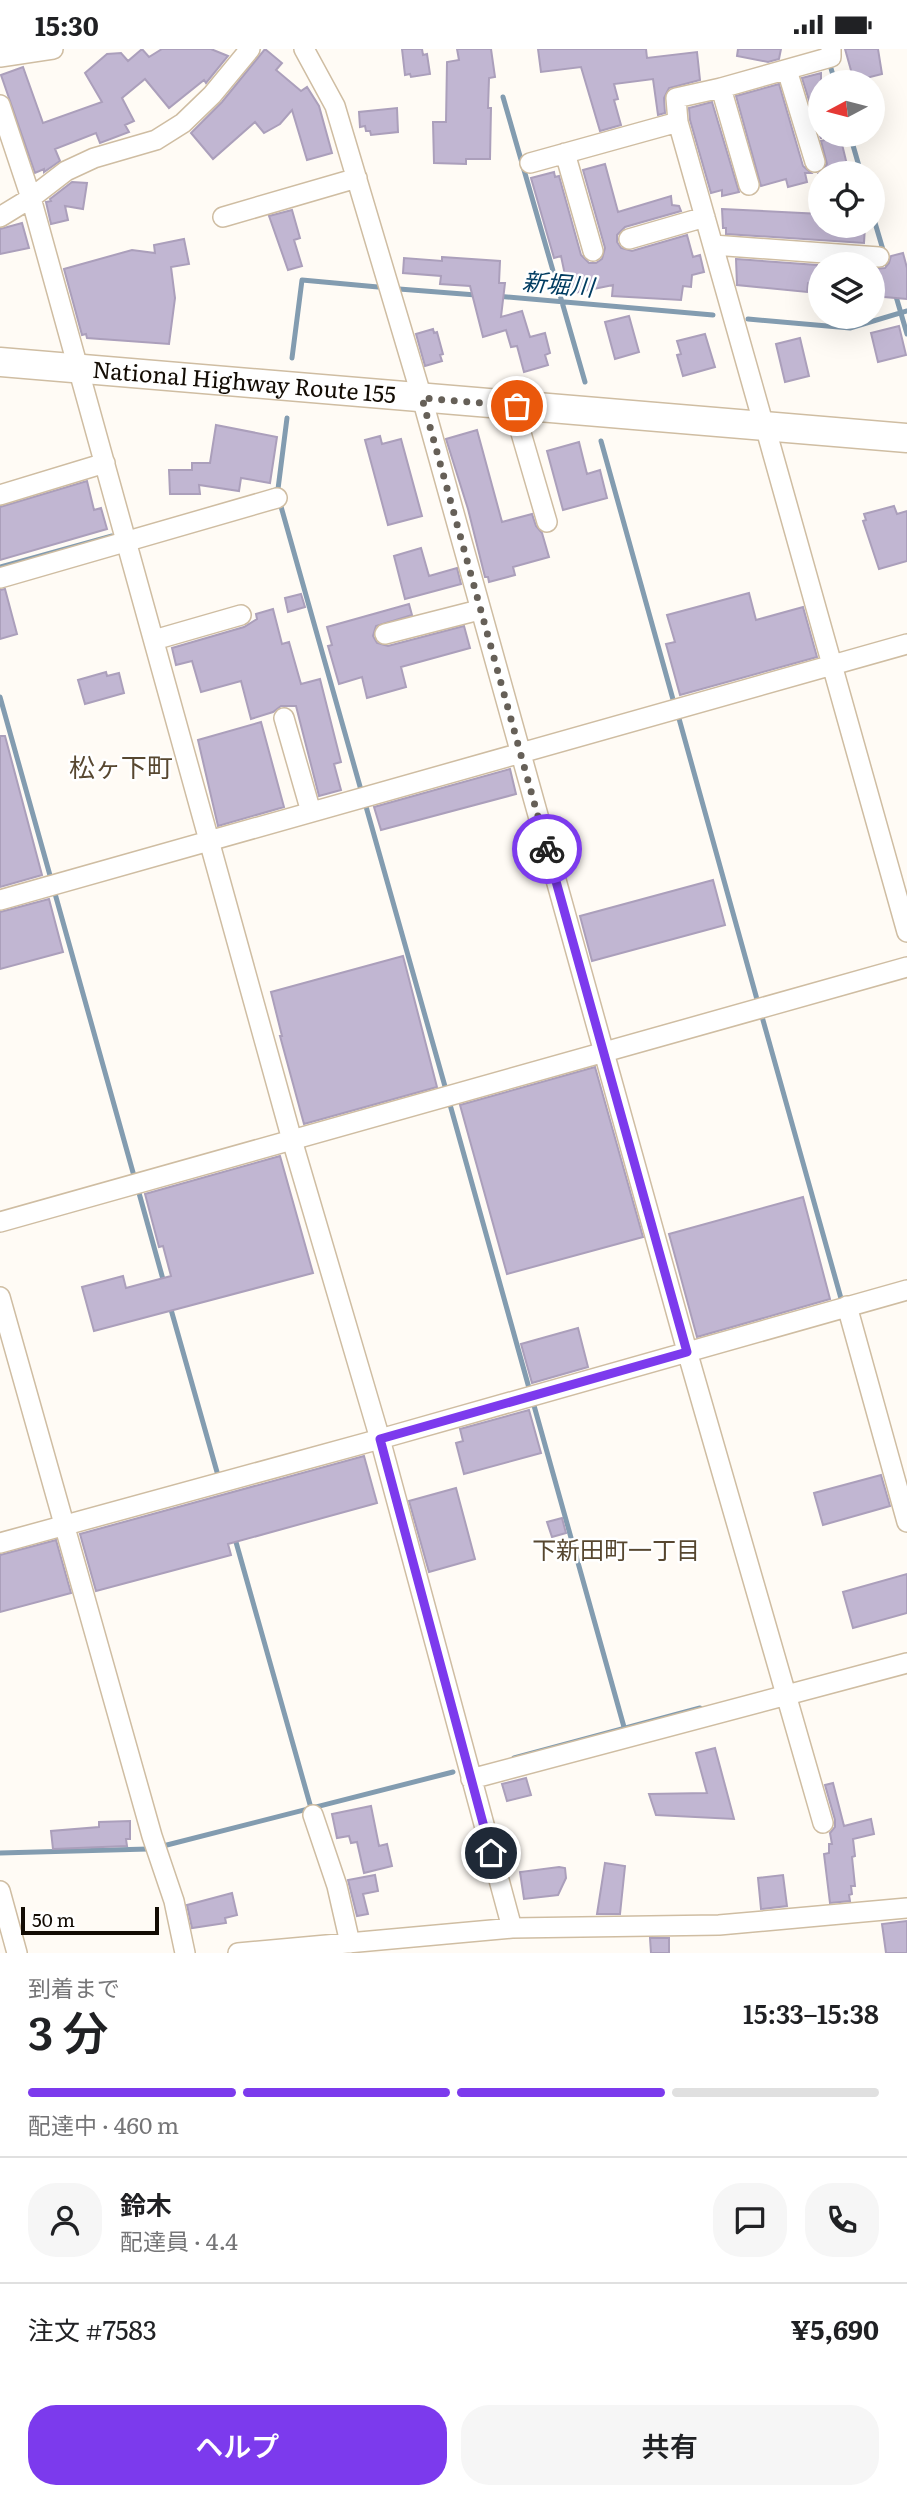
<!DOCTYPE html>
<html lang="ja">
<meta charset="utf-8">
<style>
body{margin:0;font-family:Literata,"Noto Sans JP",serif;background:#f6f6f6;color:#202124;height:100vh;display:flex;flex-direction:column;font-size:26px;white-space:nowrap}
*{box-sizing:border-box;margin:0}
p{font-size:23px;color:#757577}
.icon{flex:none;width:38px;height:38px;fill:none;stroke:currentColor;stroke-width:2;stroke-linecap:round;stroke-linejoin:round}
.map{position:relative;height:1904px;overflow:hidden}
.side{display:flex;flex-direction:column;background:#fff;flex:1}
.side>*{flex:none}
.needle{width:46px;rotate:263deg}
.controls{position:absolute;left:808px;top:21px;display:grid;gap:14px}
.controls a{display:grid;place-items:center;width:77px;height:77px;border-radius:50%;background:#fff;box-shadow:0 7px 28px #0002;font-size:35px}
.scale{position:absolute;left:21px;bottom:18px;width:138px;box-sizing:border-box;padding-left:7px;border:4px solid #130c04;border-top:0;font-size:19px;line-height:24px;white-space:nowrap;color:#130c04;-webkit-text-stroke:5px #fff;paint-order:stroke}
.pin{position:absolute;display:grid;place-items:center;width:60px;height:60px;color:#fff;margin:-30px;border:4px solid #fff;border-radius:50%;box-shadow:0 2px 7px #0007}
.courier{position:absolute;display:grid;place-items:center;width:70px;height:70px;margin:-35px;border:5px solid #7c3aed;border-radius:50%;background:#fff;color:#222;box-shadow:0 2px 9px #0007}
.headline em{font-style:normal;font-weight:600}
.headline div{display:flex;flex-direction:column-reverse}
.headline{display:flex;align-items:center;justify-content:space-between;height:119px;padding:0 28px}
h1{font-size:46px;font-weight:600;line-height:52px}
.bar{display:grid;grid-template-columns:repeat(4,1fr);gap:10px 7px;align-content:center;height:84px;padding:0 28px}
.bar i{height:9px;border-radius:5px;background:#e0e0e0}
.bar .on{background:#7c3aed}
.bar p{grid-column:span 4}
.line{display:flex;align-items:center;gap:18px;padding:0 28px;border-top:2px solid #e0e0e0}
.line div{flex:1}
.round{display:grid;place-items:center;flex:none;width:74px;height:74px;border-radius:28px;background:#f6f6f6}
.primary-button{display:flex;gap:14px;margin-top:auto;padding:14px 28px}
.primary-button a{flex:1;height:80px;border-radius:28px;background:#7c3aed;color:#fff;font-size:28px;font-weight:600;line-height:80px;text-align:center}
.primary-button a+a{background:#f6f6f6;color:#202124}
.status{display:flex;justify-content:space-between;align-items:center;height:49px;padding:0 35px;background:#fff;direction:ltr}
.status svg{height:19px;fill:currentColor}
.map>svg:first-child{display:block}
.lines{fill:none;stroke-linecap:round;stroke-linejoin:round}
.stream{stroke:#839cb0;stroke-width:5}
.building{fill:#c1b6d2;stroke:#ab9fbb;stroke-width:2}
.minor-casing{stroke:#cfbda2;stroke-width:22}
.highway-casing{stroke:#cfbda2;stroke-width:31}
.minor{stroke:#fff;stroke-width:19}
.highway{stroke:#fff;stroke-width:28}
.done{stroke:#666058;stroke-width:7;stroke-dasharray:0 12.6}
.route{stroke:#7c3aed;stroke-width:9}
.labels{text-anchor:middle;stroke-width:5;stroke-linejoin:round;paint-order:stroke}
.street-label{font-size:23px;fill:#130c04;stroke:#fff}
.water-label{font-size:24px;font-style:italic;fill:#013c61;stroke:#fff}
.neighbourhood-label{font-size:24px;fill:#574730;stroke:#fff}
.quarter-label{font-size:26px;fill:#574730;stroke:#fff}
</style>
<div class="status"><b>15:30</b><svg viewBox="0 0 49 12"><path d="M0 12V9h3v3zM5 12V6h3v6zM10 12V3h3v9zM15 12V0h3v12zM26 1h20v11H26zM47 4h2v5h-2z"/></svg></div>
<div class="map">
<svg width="907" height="1904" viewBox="0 0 907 1904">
<rect width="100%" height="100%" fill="#fffbf5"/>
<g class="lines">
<!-- stream -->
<path class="stream" d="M830,16l5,17
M503,48l82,285
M850,86l11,38
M873,167l16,54
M399,240l77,6
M895,244l12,41
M496,247l217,19
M748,270l102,9 57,-17
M292,309l10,-78 76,7
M601,392l73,262
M272,442l6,-2 9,-71
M280,454l81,287
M0,518l112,-31
M0,648l51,182
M678,666l80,288
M365,754l81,287
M54,841l80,286
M761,964l81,289
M449,1052l80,287
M139,1144l25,90
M170,1257l47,166
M533,1353l91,325
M234,1486l77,273
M514,1709l186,-50
M163,1797l290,-74
M0,1804l148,-4"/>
</g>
<!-- building -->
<path class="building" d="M142,0l7,8 13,-8h49l17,7 -22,27 -2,-3 -35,28 -24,-29 -23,19 12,23 -9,4 4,7 -29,11 -4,-10 -41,16 5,12 -16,11v-3l-9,4 -34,-98 22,-8 20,56 59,-21 -17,-29 22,-19 14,-1 7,8z
M265,0l17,14 -6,7 25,21 6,-4 12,19 13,47 -25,7 -15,-50 -12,14 -16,9 -9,-11 -42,37 -22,-26 31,-31z
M402,0h20l1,6 4,-1 3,20 -19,3 -1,-3 -5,1z
M457,0h34l4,28 -6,1 -1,30h3l-1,51h-24v5l-32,-1 -1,-41h13l1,-60 12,-2z
M538,0h108l1,9 50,-6 3,28 -31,8 -5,10 1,15 -7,2 -5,-36 -39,5 4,15 -4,1 7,25 -21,6 -19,-64 -40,5z
M738,0h43l-2,10 -11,3 -31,-6z
M845,0h33l4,25 -28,7z
M821,24v66l-19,-61z
M779,35l24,82 8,7h-6l2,9 -19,5 -2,-8 -25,7 -25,-90z
M712,53l27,90 -17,4v-6l-11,3 -21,-73 -1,-12z
M397,59l1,24 -27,3 -1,-4h-4l-1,-5 -5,1 -1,-15z
M840,87l9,37h-30l8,-9 -6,-23z
M605,115l13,48 53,-16 1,9 7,1 2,5 -56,16 -8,8v7l4,6 11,3 55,-16 6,22 7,-2 4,17 -12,3 -1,12 -8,-1 -2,14 -69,-4 1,-11 -44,9 -8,-38 -7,2 -23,-80 23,-6 1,5 4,-1 22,79 8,8h7l6,-4 3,-11 -22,-78z
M72,133l15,1 -4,26 -18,-3 3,14 -17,4 -5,-22 5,-1 -1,-2z
M722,160l99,5v12h44l-1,17 -138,-9v-6h-3z
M292,161l8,28 -6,2 8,26 -14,4 -19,-54z
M22,174l7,25 -29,6v-25z
M184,190l5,25 -18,3 4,31 -6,46 -82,-6 -1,-4 -4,1 -18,-66 68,-19 23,3 -1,-8z
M903,204l4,15v31l-34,-3v-27l12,-1 4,-5 2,-7z
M442,208l58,4 -1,22h6l-4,34 21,-6 8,26 15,-4 5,20 -5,2 3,10 -24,7 -7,-26 -6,1 -5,-17 -23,7 -13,-51 -30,-2 1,-8 -38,-3 1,-15 38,3z
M736,210l81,6 -1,19 -8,-1 -1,9 -70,-7z
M629,267l10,36 -24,7 -10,-37z
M899,277l7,29 -28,7 -7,-29z
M433,280l1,4 3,-1 6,22 -3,1 2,6 -17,5 -9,-32z
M705,285l10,33 -32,9 -6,-21 4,-1 -4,-13z
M800,289l9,38 -24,6 -9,-38z
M216,376l61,12 -7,46 -29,-5 -2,13 -40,-6 1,9h-30l-1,-24h23v-7h18z
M477,381l25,92 30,-8 4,12 6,7 7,24 -36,10 2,8 -26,7 -1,-5h-3l-17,-68 -22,-70z
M380,387l2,8 19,-5 21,77 -34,9 -23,-85z
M579,393l8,32 13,-4 7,28 -44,12 -16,-59z
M87,432l7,29 7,-2 6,21 -107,31v-53z
M894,457l3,8 10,-3v50l-28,8 -16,-48 3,-1 -2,-6z
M421,499l8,28 28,-8 4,16 -56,15 -11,-43z
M5,540l12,45 -17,5v-49z
M749,544l7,27 47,-13 14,50 -137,38 -14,-51 9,-2 -8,-27z
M301,545l4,13 -17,5 -3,-14z
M409,555l3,11 -36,11 -3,10 4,7 11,3 76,-20 6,22 -69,19 5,20 -39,11 -5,-21 -23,7 -11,-38 4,-1 -5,-18z
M273,560l9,35 7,-2 12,42 19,-5 21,83 -7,2 7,26 -22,6 -23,-90h-15l-8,6 -22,7 -10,-38 -40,11 -9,-31 -16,4 -4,-17 72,-21 13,-8 -1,-5z
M106,623l1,4 12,-3 5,20 -39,11 -7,-24z
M261,673l23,85 -66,19 -20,-86z
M0,687h5l37,139 -42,12z
M510,720l6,25 -135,36 -7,-23z
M713,831l12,45 -133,36 -12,-45z
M49,850l14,53 -63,17v-57z
M403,907l34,131 -133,37 -24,-88h2l-11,-44z
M595,1018l48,170 -136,37 -47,-169z
M280,1107l33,117 -219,58 -12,-44 41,-11 3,12 45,-12 -8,-30 -4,1 -14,-53z
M803,1148l27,102 -133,38 -28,-103z
M578,1279l10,39 -56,16 -11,-39z
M529,1361l12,43 -77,21 -8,-31 7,-2 -3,-12z
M364,1407l13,47 -149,41 3,11 -135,36 -16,-57z
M881,1426l9,31 -67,19 -9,-32z
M456,1439l19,71 -46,13 -20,-71z
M562,1469l4,15 -14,4 -5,-15z
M56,1491l15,53 -71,19v-57z
M907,1525v39l-54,15 -10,-36z
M715,1699l19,71 -78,-4 -7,-21 58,-1 -11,-40z
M526,1729l5,17 -24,6 -5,-17z
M833,1734l11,43 27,-7 3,15 -21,5 2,17 -3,1 3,29h-4l1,8 -3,1 1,6 -20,2 -6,-49 5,-1v-9h3l-2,-11 5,-6v-7l-10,-35z
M371,1757l8,40 8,-2 5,22 -28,7 -7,-31 -6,1 -2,-7 -12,2 -5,-24z
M130,1772v18h-4l1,7 -74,3 -2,-18 48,-4v-5z
M605,1814l20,3 -5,48h-23z
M559,1818l6,1 1,10 -8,17 -34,4 -4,-27z
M375,1826l3,16 -15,3 5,20 -11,2 -9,-36z
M783,1826l4,31 -26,3 -3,-31z
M232,1844l5,22 -12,3 1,5 -34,5 -5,-23z
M907,1872v32h-21l-4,-29z
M650,1889h19v15h-18z"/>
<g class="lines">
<defs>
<path id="minor" d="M304,0l31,57 87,292 265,953 136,472
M0,8l53,-8
M787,21l28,92
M721,39l28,97
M0,56l31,93 261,942 88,299 132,489
M565,104l28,98
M530,114l148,-41
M0,168l31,-19 35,-27 28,-13 62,-18 27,-17 29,-28 38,-46
M223,168l134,-39
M629,190l76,-22
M713,196l166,12
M517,357l4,27 26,89
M764,377l-86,-304 -2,-24 45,-10 110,-31v-8
M765,377l142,506
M0,446l105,-32
M0,529l277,-80
M385,585l94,-24
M154,591l87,-25
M284,669l27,94
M0,851l907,-256
M0,1173l907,-255
M0,1248l152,539 22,65 11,52
M847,1257l60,216
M0,1494l380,-104 527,-149
M471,1730l436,-116
M313,1766l24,71 13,57
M0,1842l17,62
M238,1904l274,-25 207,-3 188,-17"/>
<g id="highway">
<path id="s1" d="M0,313l907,76"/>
</g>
</defs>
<!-- minor casing -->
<use href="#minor" class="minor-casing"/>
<!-- highway casing -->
<use href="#highway" class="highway-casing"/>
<!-- minor -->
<use href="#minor" class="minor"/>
<!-- highway -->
<use href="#highway" class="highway"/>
</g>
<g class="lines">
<!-- done -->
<path class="done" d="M517,357l-95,-8 125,451"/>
<!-- route -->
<path class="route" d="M491,1804l-111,-414 307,-87 -140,-503"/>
</g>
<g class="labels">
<!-- street labels -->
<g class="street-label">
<text dy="8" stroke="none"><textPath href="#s1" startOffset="245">National Highway Route 155</textPath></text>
</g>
<!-- water labels -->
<g class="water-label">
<text transform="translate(558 236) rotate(5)" y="8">新堀川</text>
</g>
<!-- neighbourhood labels -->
<g class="neighbourhood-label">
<text x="616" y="1510">下新田町一丁目</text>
</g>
<!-- quarter labels -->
<g class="quarter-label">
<text x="121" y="728">松ヶ下町</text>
</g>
</g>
</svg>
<div class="controls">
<a><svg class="needle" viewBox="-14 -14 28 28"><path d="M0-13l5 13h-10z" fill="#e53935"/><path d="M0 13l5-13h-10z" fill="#757577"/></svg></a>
<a><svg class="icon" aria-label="locate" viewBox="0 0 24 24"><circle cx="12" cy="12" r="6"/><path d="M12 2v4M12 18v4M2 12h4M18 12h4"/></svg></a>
<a><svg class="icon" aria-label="layers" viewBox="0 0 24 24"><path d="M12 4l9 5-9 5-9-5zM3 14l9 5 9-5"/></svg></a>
</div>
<div class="scale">50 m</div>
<div class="pin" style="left:517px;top:357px;background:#ea580c"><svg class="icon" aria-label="bag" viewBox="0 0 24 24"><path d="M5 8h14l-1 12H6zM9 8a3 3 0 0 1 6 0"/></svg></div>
<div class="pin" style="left:491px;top:1804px;background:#1f2937"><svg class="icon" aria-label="home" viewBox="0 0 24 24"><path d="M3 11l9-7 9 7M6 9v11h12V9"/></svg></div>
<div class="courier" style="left:547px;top:800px"><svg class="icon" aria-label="bike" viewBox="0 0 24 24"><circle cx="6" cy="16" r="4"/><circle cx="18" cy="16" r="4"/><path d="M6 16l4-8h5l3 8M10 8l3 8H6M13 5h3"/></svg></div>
</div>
<section class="side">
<div class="headline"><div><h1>3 分</h1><p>到着まで</p></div><em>15:33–15:38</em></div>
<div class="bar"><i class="on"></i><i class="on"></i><i class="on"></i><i></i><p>配達中 · 460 m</p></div>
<div class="line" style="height:126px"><a class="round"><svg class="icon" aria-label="person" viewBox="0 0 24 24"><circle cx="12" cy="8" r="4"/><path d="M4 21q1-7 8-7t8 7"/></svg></a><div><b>鈴木</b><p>配達員 · 4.4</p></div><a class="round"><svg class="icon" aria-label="chat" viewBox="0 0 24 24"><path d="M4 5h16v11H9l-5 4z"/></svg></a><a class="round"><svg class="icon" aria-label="phone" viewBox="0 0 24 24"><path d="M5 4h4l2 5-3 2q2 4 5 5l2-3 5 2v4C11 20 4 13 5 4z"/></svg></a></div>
<div class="line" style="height:91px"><div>注文 #7583</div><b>¥5,690</b></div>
<div class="primary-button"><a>ヘルプ</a><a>共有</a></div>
</section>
